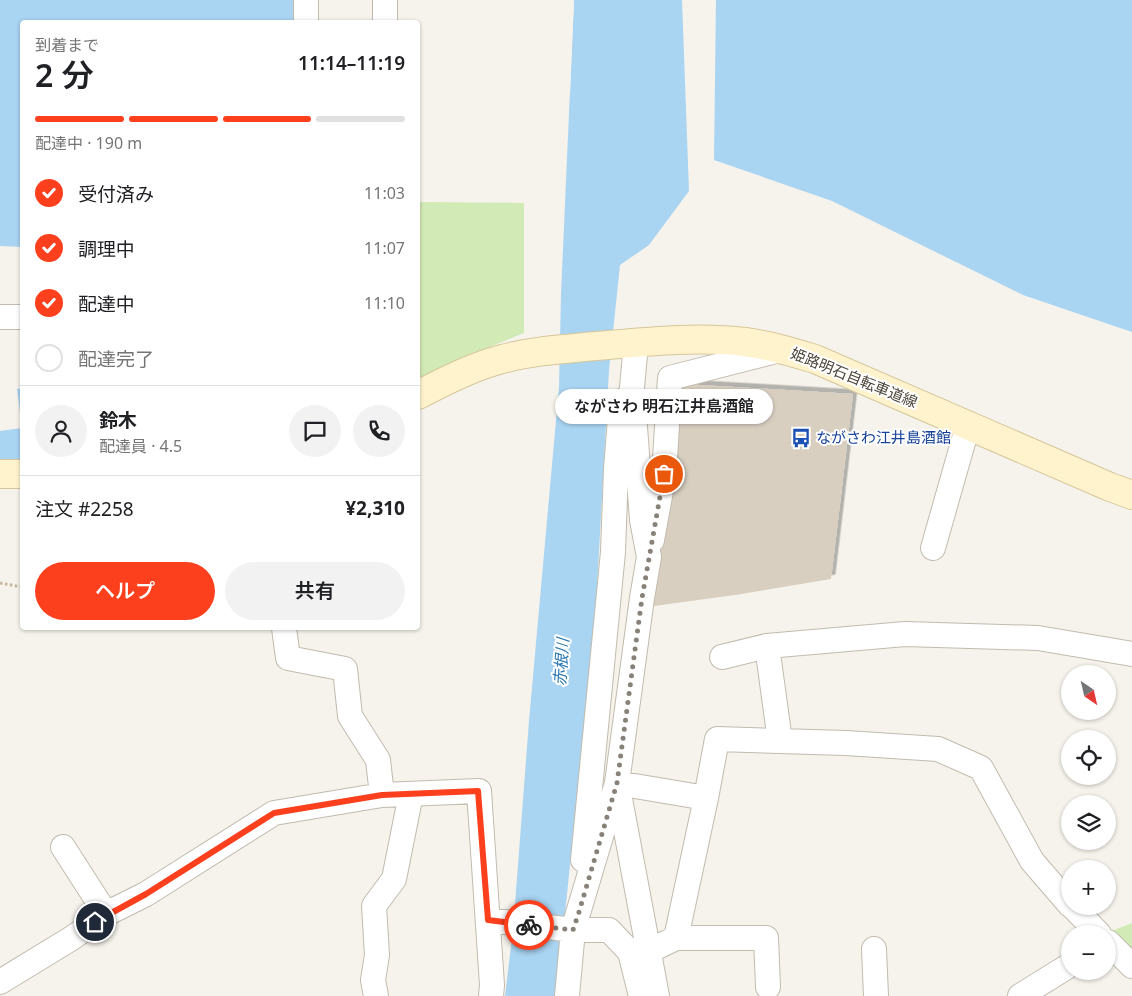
<!DOCTYPE html>
<html lang="ja">
<meta charset="utf-8">
<style>
body{margin:0;font-family:"Noto Sans","Noto Sans JP",sans-serif;background:#f2f2f2;color:#202124;height:100vh;display:flex;flex-direction:column;font-size:19px;white-space:nowrap}
*{box-sizing:border-box;margin:0}
p{font-size:16px;color:#757577}
.icon{flex:none;width:28px;height:28px;fill:none;stroke:currentColor;stroke-width:2;stroke-linecap:round;stroke-linejoin:round}
.map{position:relative;flex:1;overflow:hidden}
.sheet{position:absolute;left:20px;top:20px;width:400px;height:610px;display:flex;flex-direction:column;background:#fff;border-radius:5px;box-shadow:0 1px 4px #0004}
.sheet>*{flex:none}
.needle{width:32px;rotate:146deg}
.buttons{position:absolute;left:1061px;top:665px;display:grid;gap:10px}
.buttons a{display:grid;place-items:center;width:55px;height:55px;border-radius:50%;background:#fff;box-shadow:0 1px 4px #0004;font-size:25px}
.pin{position:absolute;display:grid;place-items:center;width:42px;height:42px;color:#fff;margin:-21px;border:2px solid #fff;border-radius:50%;box-shadow:0 1px 5px #0007}
.courier{position:absolute;display:grid;place-items:center;width:50px;height:50px;margin:-25px;border:4px solid #fc3f1d;border-radius:50%;background:#fff;color:#222;box-shadow:0 1px 6px #0007}
.bubble{position:absolute;height:35px;border-radius:18px;background:#fff;box-shadow:0 1px 4px #0004;font-size:16px;font-weight:600;line-height:35px;text-align:center}
.headline em{font-style:normal;font-weight:600}
.headline div{display:flex;flex-direction:column-reverse}
.headline{display:flex;align-items:center;justify-content:space-between;height:85px;padding:0 15px}
h1{font-size:32px;font-weight:600;line-height:38px}
.bar{display:grid;grid-template-columns:repeat(4,1fr);gap:8px 5px;align-content:center;height:60px;padding:0 15px}
.bar i{height:6px;border-radius:4px;background:#e0e0e0}
.bar .on{background:#fc3f1d}
.bar p{grid-column:span 4}
.line{display:flex;align-items:center;gap:12px;padding:0 15px;border-top:1px solid #e0e0e0}
.line div{flex:1}
.round{display:grid;place-items:center;flex:none;width:52px;height:52px;border-radius:26px;background:#f2f2f2}
ol{padding:0 15px;list-style:none}
li{display:flex;align-items:center;gap:15px;height:55px}
li p{margin-inline-start:auto}
li .icon{padding:5px;border-radius:50%;background:#fc3f1d;color:#fff;stroke-width:4}
li:last-child{color:#757577}
li i{width:28px;height:28px;border:2px solid #e0e0e0;border-radius:50%}
.primary-button{display:flex;gap:10px;margin-top:auto;padding:10px 15px}
.primary-button a{flex:1;height:58px;border-radius:30px;background:#fc3f1d;color:#fff;font-size:20px;font-weight:600;line-height:58px;text-align:center}
.primary-button a+a{background:#f2f2f2;color:#202124}
.map>svg:first-child{display:block}
.green{fill:#d2eab5}
.water{fill:#a9d4f2}
.pier{fill:#f6f3ec}
.building{fill:#d8cfc1;filter:url(#shadow)}
.lines{fill:none;stroke-linecap:round;stroke-linejoin:round}
.street-casing{stroke:#c2bbae;stroke-width:26}
.secondary-casing{stroke:#d6c79b;stroke-width:30}
.path{stroke:#c4b79f;stroke-width:3;stroke-dasharray:2.5 2.5;stroke-linecap:butt}
.street{stroke:#fff;stroke-width:24}
.secondary{stroke:#fff3cd;stroke-width:28}
.done{stroke:#878178;stroke-width:5;stroke-dasharray:0 9}
.route{stroke:#fc3f1d;stroke-width:6}
.labels{text-anchor:middle;stroke-width:4;stroke-linejoin:round;paint-order:stroke}
.street-label{font-size:15px;fill:#4b4439;stroke:#fff}
.transit-label{font-size:15px;fill:#164399;stroke:#fff;text-anchor:start}
.water-label{font-size:16px;font-style:italic;fill:#2e7ab2;stroke:#fff}
</style>
<div class="map">
<svg width="1132" height="996" viewBox="0 0 1132 996">
<defs>
<filter id="shadow"><feDropShadow dx="4.5" dy="-4.5" stdDeviation="0" flood-color="#0004"/></filter>
</defs>
<rect width="100%" height="100%" fill="#f6f3ec"/>
<!-- green -->
<path class="green" d="M418,202l106,1v130l-72,29 -24,13 -10,2z
M1132,923v33l-23,-24z"/>
<!-- water -->
<path class="water" d="M0,0h297v22h-275v225l-22,-1z
M574,0h108l7,191 -40,54 -29,20 -11,105 -13,236 -33,328 -8,62h-50l8,-66 16,-209 30,-334 2,-93z
M716,0h416v332l-109,-37 -191,-94 -118,-41z
M22,388v71h-22v-28l22,-3 -5,-39z"/>
<!-- pier -->
<path class="pier" d="M572,0h2l-4,95h-2z"/>
<!-- building -->
<path class="building" d="M682,384l171,10 -22,185 -96,16 -88,12z"/>
<g class="lines">
<defs>
<path id="street" d="M306,0v22
M385,0v22
M0,317h22
M636,344l-4,43 10,133 7,37 -7,41 -25,185 40,213
M652,540l12,-66 6,-96 114,-29
M933,548l35,-123
M284,628l4,30 57,11 5,47 28,44 4,35
M767,646l13,95
M722,657l45,-11 138,-12 133,4 94,16
M63,847l43,67
M583,860l30,-308 3,-83 5,-63 4,-7
M1072,906l27,28
M488,920l85,10h36l21,22 11,44
M676,938h90l2,49
M1108,942l24,24
M874,949l2,47
M649,951l27,-13 30,-140
M0,982l72,-44 34,-24 40,-20 128,-81 108,-18 97,-4 13,194 -1,11
M376,996l-3,-16 4,-25 -3,-49 20,-27 17,-85
M567,996l6,-66 44,-147 89,15 11,-59 129,4 92,6 43,19 51,93 38,44
M1020,996l50,-31"/>
<path id="secondary" d="M418,395c27,-14 54,-28 84,-36 30,-8 62,-10 94,-13 47,-4 102,-10 149,-4 24,3 47,10 70,17l295,128 22,8
M0,474h22"/>
</defs>
<!-- street casing -->
<use href="#street" class="street-casing"/>
<!-- secondary casing -->
<use href="#secondary" class="secondary-casing"/>
<!-- path -->
<path class="path" d="M0,583l22,4"/>
<!-- street -->
<use href="#street" class="street"/>
<!-- secondary -->
<use href="#secondary" class="secondary"/>
</g>
<g class="lines">
<!-- done -->
<path class="done" d="M529,925l44,5 6,-18 38,-129 25,-185 22,-124"/>
<!-- route -->
<path class="route" d="M95,922l51,-28 128,-81 108,-18 96,-4 10,129 41,5"/>
</g>
<!-- icons -->
<defs>
<symbol id="bus-bare" viewBox="-9 -9 18 18"><path d="M-5-6H5V4H4V6H2V4H-2V6H-4V4H-5ZM-3.5-4V0h7V-4ZM-3.5 1.2v1.5H-2V1.2ZM2 1.2v1.5H3.5V1.2Z" fill="#1a4fb4" stroke="#fff" stroke-width="2.5" paint-order="stroke"/></symbol>
</defs>
<g fill-rule="evenodd">
<use href="#bus-bare" x="787" y="424" width="28" height="28"/>
</g>
<g class="labels">
<!-- street labels -->
<g class="street-label">
<text transform="translate(854 378) rotate(22)" y="5">姫路明石自転車道線</text>
</g>
<!-- transit labels -->
<g class="transit-label">
<text x="816" y="443">ながさわ江井島酒館</text>
</g>
<!-- water labels -->
<g class="water-label">
<text transform="translate(561 662) rotate(-86)" y="6">赤根川</text>
</g>
</g>
</svg>
<div class="buttons">
<a><svg class="needle" viewBox="-14 -14 28 28"><path d="M0-13l5 13h-10z" fill="#e53935"/><path d="M0 13l5-13h-10z" fill="#757577"/></svg></a>
<a><svg class="icon" aria-label="locate" viewBox="0 0 24 24"><circle cx="12" cy="12" r="6"/><path d="M12 2v4M12 18v4M2 12h4M18 12h4"/></svg></a>
<a><svg class="icon" aria-label="layers" viewBox="0 0 24 24"><path d="M12 4l9 5-9 5-9-5zM3 14l9 5 9-5"/></svg></a>
<a>+</a>
<a>−</a>
</div>
<div class="pin" style="left:664px;top:474px;background:#ea580c"><svg class="icon" aria-label="bag" viewBox="0 0 24 24"><path d="M5 8h14l-1 12H6zM9 8a3 3 0 0 1 6 0"/></svg></div>
<div class="pin" style="left:95px;top:922px;background:#1f2937"><svg class="icon" aria-label="home" viewBox="0 0 24 24"><path d="M3 11l9-7 9 7M6 9v11h12V9"/></svg></div>
<div class="courier" style="left:529px;top:925px"><svg class="icon" aria-label="bike" viewBox="0 0 24 24"><circle cx="6" cy="16" r="4"/><circle cx="18" cy="16" r="4"/><path d="M6 16l4-8h5l3 8M10 8l3 8H6M13 5h3"/></svg></div>
<div class="bubble" style="left:555px;top:389px;width:218px">ながさわ 明石江井島酒館</div>
<section class="sheet">
<div class="headline"><div><h1>2 分</h1><p>到着まで</p></div><em>11:14–11:19</em></div>
<div class="bar"><i class="on"></i><i class="on"></i><i class="on"></i><i></i><p>配達中 · 190 m</p></div>
<ol>
<li><svg class="icon" aria-label="check" viewBox="0 0 24 24"><path d="M5 12l5 5 9-10"/></svg>受付済み<p>11:03</p></li>
<li><svg class="icon" aria-label="check" viewBox="0 0 24 24"><path d="M5 12l5 5 9-10"/></svg>調理中<p>11:07</p></li>
<li><svg class="icon" aria-label="check" viewBox="0 0 24 24"><path d="M5 12l5 5 9-10"/></svg>配達中<p>11:10</p></li>
<li><i></i>配達完了</li>
</ol>
<div class="line" style="height:90px"><a class="round"><svg class="icon" aria-label="person" viewBox="0 0 24 24"><circle cx="12" cy="8" r="4"/><path d="M4 21q1-7 8-7t8 7"/></svg></a><div><b>鈴木</b><p>配達員 · 4.5</p></div><a class="round"><svg class="icon" aria-label="chat" viewBox="0 0 24 24"><path d="M4 5h16v11H9l-5 4z"/></svg></a><a class="round"><svg class="icon" aria-label="phone" viewBox="0 0 24 24"><path d="M5 4h4l2 5-3 2q2 4 5 5l2-3 5 2v4C11 20 4 13 5 4z"/></svg></a></div>
<div class="line" style="height:65px"><div>注文 #2258</div><b>¥2,310</b></div>
<div class="primary-button"><a>ヘルプ</a><a>共有</a></div>
</section>
</div>
